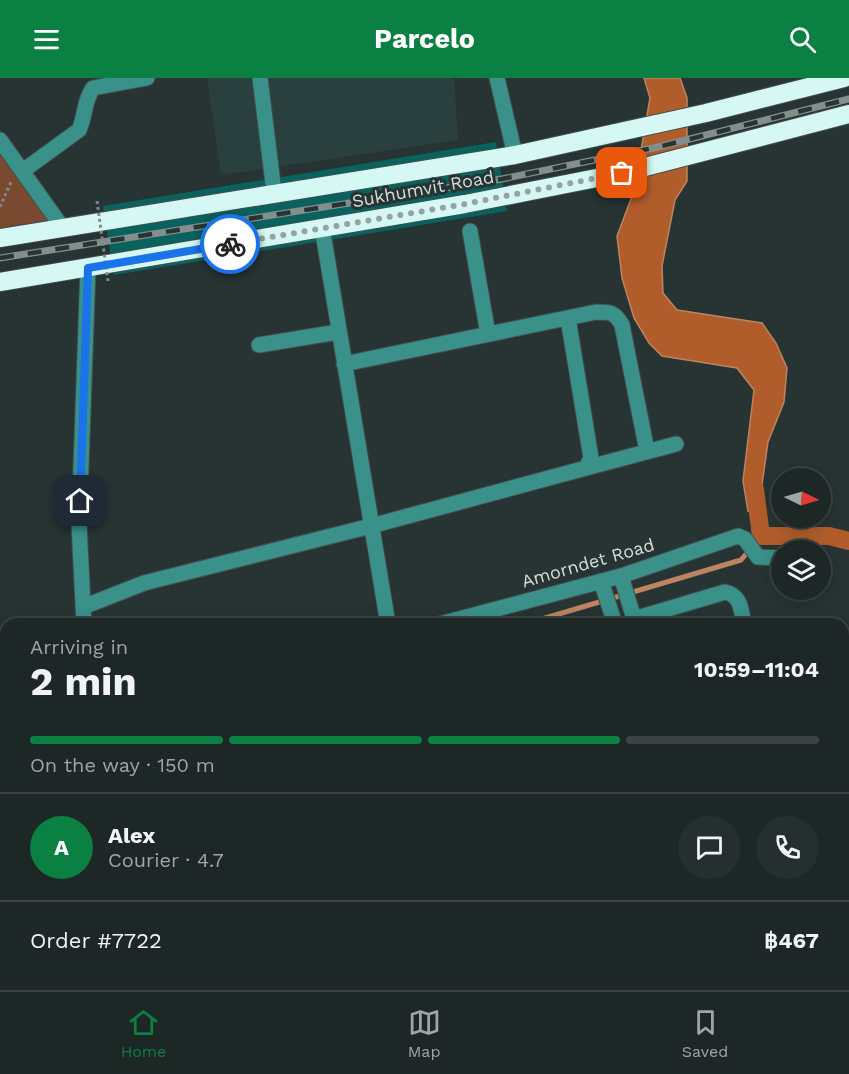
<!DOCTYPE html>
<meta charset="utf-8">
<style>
body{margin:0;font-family:"Work Sans",sans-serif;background:#252f2e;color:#f1f3f6;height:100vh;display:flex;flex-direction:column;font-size:22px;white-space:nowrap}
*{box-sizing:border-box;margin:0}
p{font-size:20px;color:#a0a5a7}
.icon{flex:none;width:33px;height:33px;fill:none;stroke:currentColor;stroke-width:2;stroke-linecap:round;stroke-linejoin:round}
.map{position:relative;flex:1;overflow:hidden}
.panel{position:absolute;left:0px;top:540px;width:849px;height:372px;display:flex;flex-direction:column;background:#1d2726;border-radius:18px 18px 0 0;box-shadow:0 3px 15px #0003,0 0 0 2px #3b4443}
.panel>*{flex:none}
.needle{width:39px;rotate:95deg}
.controls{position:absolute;left:771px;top:390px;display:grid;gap:12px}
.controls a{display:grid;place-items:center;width:60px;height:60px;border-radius:50%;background:#1d2726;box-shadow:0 3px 15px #0003,0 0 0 2px #3b4443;font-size:30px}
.pin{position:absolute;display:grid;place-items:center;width:51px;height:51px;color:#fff;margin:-26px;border-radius:12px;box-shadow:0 3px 9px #0006}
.courier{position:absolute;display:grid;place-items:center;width:60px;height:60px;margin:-30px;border:4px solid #1a73e8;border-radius:50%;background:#fff;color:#222;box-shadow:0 2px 8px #0007}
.headline em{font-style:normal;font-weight:700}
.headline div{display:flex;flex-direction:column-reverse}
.headline{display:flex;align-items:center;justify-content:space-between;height:102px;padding:0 30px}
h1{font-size:39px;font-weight:700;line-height:45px}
.bar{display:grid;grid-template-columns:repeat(4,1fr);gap:9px 6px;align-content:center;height:72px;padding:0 30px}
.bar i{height:8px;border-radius:4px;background:#3b4443}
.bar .active{background:#0b8043}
.bar p{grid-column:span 4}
.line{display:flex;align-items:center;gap:15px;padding:0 30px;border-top:2px solid #3b4443}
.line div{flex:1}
.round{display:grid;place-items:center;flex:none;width:63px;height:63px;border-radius:32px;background:#252f2e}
header{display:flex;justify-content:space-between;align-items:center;height:78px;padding:0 30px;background:#0b8043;color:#fff;font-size:27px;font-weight:700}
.menu{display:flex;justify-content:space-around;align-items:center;height:84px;border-top:2px solid #3b4443;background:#1d2726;font-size:16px;color:#a0a5a7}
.menu a{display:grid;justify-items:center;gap:3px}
.menu .active{color:#0b8043}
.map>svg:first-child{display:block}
.built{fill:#2a403e}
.green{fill:#7a4a30}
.water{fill:#b15d2b;stroke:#bc8460;stroke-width:1.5}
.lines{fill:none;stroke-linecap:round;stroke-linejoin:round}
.stream{stroke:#bc8460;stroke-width:5}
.canal{stroke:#b15d2b;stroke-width:18}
.building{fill:#09625d}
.minor-casing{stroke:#434f4e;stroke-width:17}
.highway-casing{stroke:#434f4e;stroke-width:20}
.path{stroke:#7e8988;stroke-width:3;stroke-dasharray:3 3;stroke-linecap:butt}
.minor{stroke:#39918a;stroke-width:15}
.highway{stroke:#d5f8f4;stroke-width:18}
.rail-casing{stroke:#848e8d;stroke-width:7}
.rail{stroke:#273433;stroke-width:4.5;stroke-dasharray:14;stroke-linecap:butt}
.path-bridge{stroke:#7e8988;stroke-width:3;stroke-dasharray:3 3;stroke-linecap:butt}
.done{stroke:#99a2a2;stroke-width:6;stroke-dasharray:0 10.8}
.route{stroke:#1a73e8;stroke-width:8}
.labels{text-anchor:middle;stroke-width:6;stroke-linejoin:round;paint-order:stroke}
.street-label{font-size:18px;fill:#d6dedd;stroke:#273433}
</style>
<header><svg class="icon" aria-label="menu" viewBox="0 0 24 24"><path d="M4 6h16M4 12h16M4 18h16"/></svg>Parcelo<svg class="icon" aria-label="search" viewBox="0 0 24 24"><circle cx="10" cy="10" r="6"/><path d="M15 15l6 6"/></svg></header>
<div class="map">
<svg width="849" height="912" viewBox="0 0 849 912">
<rect width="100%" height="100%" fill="#273433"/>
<!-- built -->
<path class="built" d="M207,0h247l4,62 -237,35z"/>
<!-- green -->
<path class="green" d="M0,67l62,82 -62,11z"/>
<!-- water -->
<path class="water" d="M644,0h36l7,20v83l-12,19 -13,66 1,27 14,17 85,13 14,20 11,25 -3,34 -16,40 -10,71 -10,-2 -5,-30 11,-91 -17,-22 -75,-12 -13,-13 -15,-25 -12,-40 -5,-42 17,-45 16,-93z"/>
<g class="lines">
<!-- stream -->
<path class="stream" d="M525,546l216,-64 20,-24
M0,677l6,-1"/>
<!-- canal -->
<path class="canal" d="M755,411l6,47h68l20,5"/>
</g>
<!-- building -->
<path class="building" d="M496,64l11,69 -393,64 -11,-69z
M6,737v58h-6v-56z
M6,809v42h-1l-5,-20v-20z"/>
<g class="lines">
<defs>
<path id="minor" d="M260,0l14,114
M497,0l18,77
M0,62l62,87
M24,92l55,-40c7,-15 4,-27 14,-42l54,-10
M322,149l66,397
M470,153l18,103
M259,267l79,-13
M344,286l252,-52c14,0 19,0 26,13l25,126
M586,390l90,-24
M621,498l13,43 -1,5
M601,503l14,43
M83,529l61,-24 227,-57 215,-58 5,-10 -23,-140
M634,541l91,-27c16,3 16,18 19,32
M84,546l-5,-100 9,-256
M440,546l181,-48 117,-40 7,3 13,18 24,1
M0,664l6,-2
M843,758l6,-2
M843,772l6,14
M0,868l6,27
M8,906l2,6
M141,906l1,2
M225,906l2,6
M286,906l2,6
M379,906l2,6
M581,906l2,6
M453,912l21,-6"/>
<path id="highway" d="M0,160l515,-83 191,-42 138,-35
M0,204l465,-78 157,-31 227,-59"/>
</defs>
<!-- minor casing -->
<use href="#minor" class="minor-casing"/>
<!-- highway casing -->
<use href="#highway" class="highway-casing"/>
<!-- path -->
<path class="path" d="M0,129l11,-25"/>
<!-- minor -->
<use href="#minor" class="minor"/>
<!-- highway -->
<use href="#highway" class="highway"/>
<defs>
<path id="rail" d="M0,180l502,-79 156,-32 191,-48"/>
</defs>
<!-- rail casing -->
<use href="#rail" class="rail-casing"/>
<!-- rail -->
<use href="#rail" class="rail"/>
<!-- path-bridge -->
<path class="path-bridge" d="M97,123l11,80"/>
</g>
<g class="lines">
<!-- done -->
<path class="done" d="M230,166l235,-40 157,-31"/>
<!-- route -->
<path class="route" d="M80,423l8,-233 142,-24"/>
</g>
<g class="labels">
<!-- street labels -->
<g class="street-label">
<text transform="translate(423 111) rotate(-10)" y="6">Sukhumvit Road</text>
<text transform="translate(588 485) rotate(-16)" y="6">Amorndet Road</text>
</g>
</g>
</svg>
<div class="controls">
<a><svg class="needle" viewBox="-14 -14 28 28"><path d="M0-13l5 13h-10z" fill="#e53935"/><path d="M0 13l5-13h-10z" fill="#a0a5a7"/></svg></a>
<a><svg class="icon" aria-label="layers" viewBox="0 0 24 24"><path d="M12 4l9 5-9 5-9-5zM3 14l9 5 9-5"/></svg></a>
</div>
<div class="pin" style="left:622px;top:95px;background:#ea580c"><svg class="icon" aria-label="bag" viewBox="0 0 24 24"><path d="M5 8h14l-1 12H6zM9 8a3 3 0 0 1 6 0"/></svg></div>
<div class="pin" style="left:80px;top:423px;background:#1f2937"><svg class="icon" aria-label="home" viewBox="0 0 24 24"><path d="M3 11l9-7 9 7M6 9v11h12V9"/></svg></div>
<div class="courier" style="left:230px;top:166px"><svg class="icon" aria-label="bike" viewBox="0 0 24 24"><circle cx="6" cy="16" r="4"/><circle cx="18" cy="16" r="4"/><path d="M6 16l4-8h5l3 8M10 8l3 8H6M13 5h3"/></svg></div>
<section class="panel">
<div class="headline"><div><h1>2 min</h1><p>Arriving in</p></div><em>10:59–11:04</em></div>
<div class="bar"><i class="active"></i><i class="active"></i><i class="active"></i><i></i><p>On the way · 150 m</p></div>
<div class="line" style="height:108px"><b class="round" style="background:#0b8043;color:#fff">A</b><div><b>Alex</b><p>Courier · 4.7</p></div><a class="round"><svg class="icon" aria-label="chat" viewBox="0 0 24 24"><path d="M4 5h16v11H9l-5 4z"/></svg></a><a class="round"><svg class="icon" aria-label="phone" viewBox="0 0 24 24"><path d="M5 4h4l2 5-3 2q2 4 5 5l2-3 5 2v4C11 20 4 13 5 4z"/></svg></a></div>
<div class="line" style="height:78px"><div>Order #7722</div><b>฿467</b></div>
</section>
</div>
<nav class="menu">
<a class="active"><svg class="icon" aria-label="home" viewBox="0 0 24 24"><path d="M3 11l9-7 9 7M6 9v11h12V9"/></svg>Home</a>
<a><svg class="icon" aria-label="map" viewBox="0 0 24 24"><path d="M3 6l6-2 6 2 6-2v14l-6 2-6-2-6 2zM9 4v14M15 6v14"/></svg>Map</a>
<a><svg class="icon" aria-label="saved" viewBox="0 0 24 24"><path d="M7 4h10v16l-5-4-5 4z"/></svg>Saved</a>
</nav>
